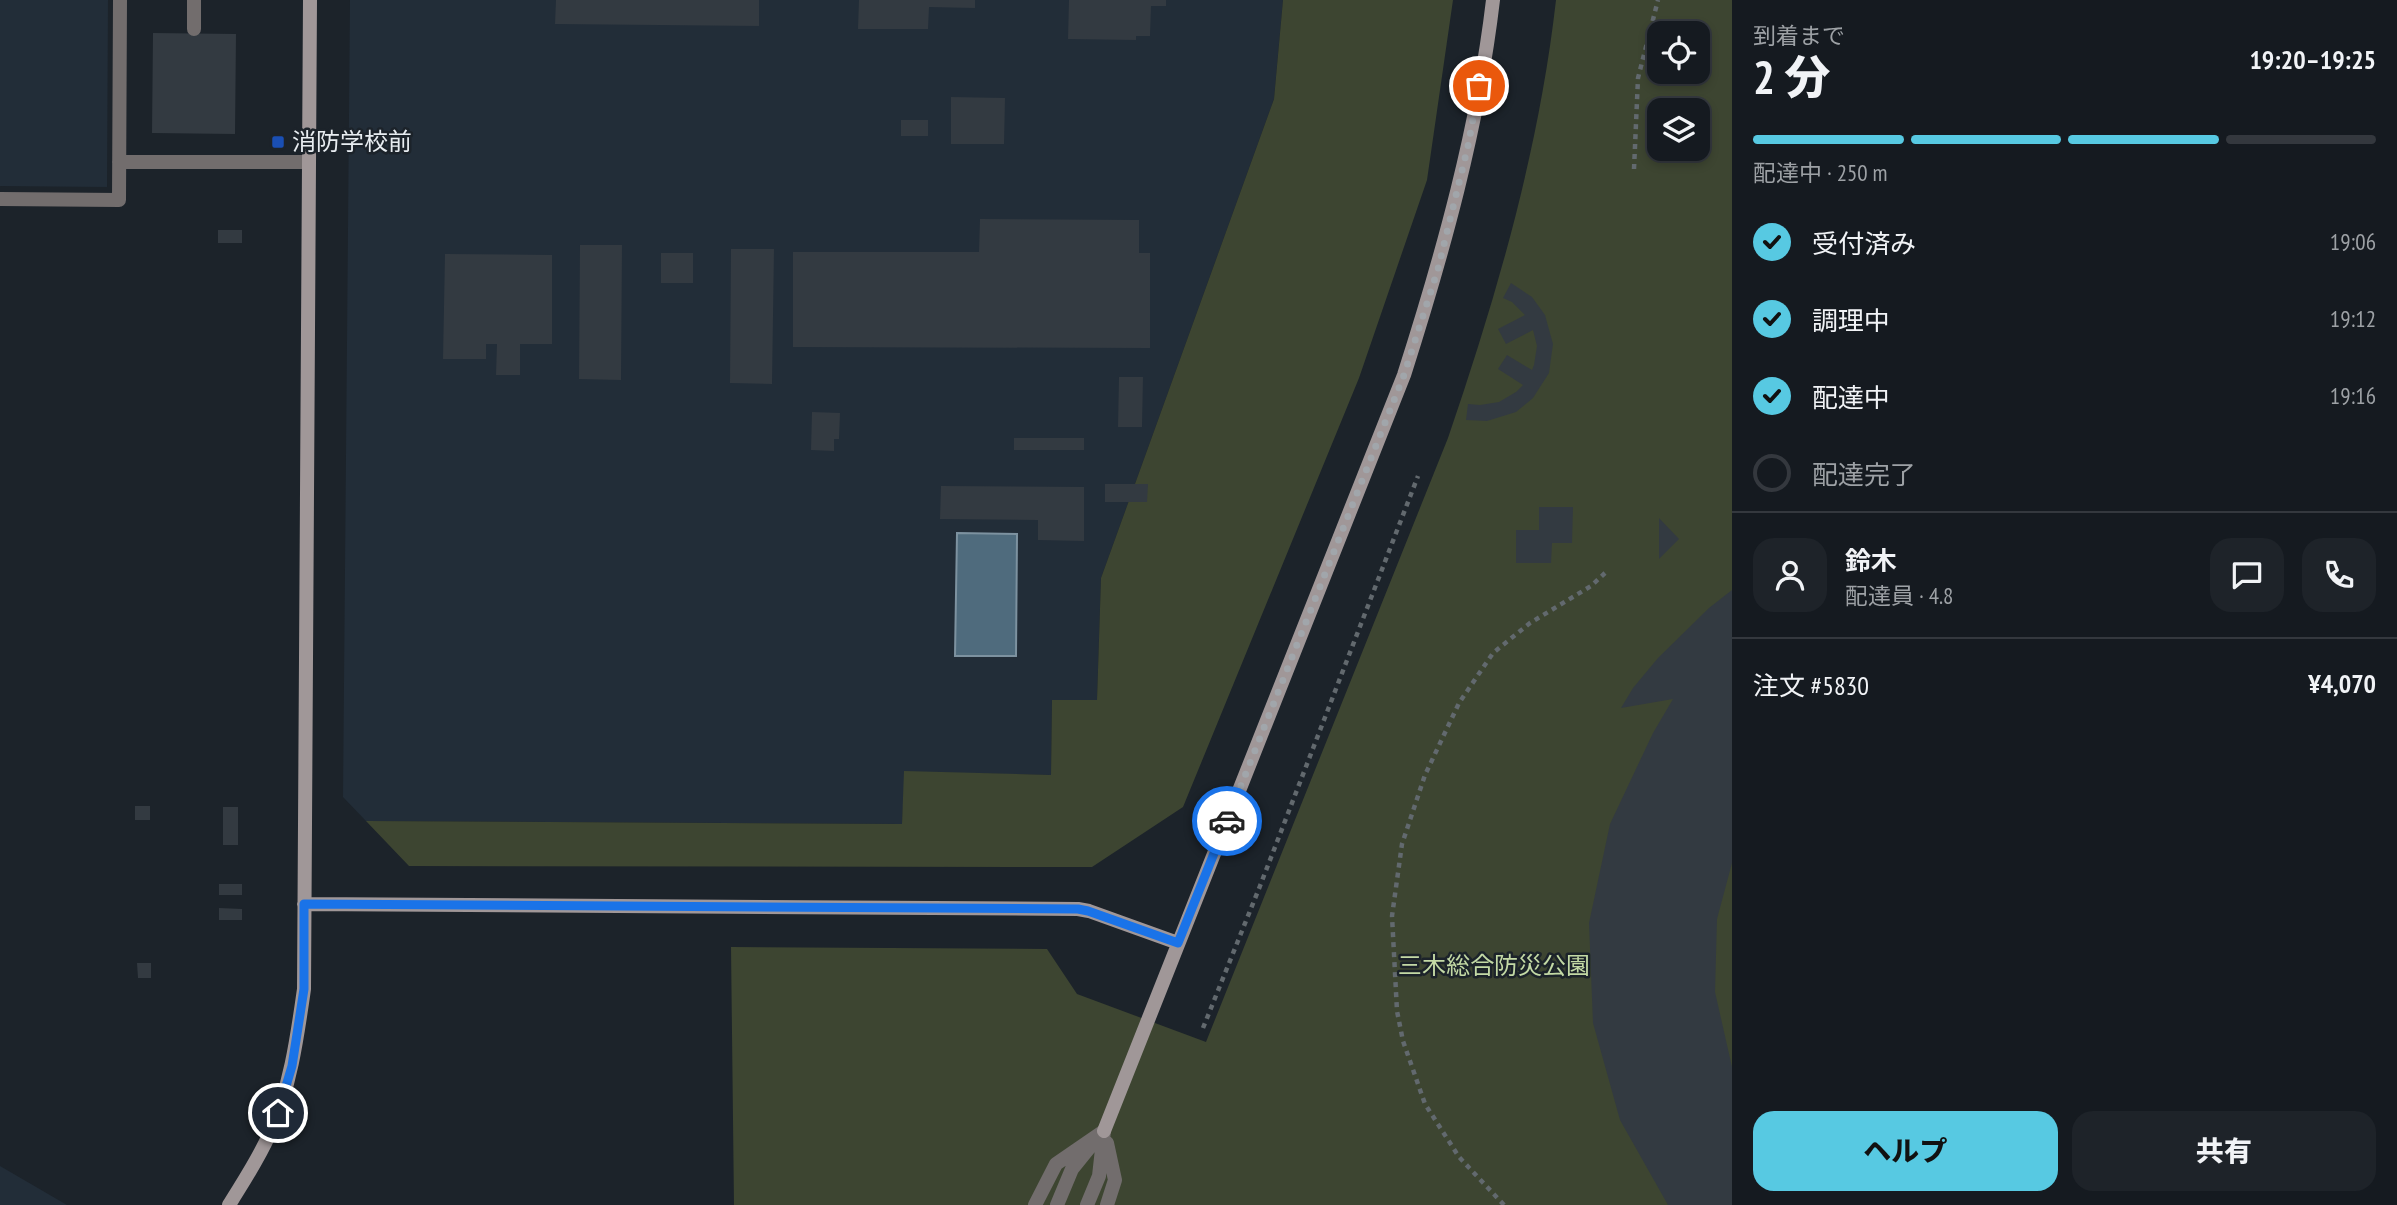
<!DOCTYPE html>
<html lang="ja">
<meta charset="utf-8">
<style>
body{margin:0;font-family:"PT Sans Narrow","Noto Sans JP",sans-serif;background:#1e2329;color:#f1f3f6;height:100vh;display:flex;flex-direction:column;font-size:26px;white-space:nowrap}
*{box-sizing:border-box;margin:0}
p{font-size:23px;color:#9da1a5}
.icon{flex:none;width:38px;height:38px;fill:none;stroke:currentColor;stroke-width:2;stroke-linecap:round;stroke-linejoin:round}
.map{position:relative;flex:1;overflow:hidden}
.sheet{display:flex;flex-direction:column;background:#151a20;width:665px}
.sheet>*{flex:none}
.tools{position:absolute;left:1647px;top:21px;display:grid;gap:14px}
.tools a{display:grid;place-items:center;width:63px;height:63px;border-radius:14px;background:#151a20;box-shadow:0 4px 10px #0003,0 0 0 2px #34383e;font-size:35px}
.pin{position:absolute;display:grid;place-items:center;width:60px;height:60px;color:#fff;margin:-30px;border:4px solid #fff;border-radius:50%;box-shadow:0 2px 7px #0007}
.courier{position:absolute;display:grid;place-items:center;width:70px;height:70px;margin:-35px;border:5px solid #1a73e8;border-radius:50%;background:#fff;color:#222;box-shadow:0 2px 9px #0007}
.summary em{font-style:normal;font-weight:800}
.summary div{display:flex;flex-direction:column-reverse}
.summary{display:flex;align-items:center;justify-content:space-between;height:119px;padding:0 21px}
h1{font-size:46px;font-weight:800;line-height:52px}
.bar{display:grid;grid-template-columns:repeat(4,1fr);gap:10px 7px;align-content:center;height:84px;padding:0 21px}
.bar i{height:9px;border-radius:5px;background:#34383e}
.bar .current{background:#57c9e2}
.bar p{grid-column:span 4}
.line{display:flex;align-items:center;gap:18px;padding:0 21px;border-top:2px solid #34383e}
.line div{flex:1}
.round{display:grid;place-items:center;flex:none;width:74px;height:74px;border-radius:21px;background:#1e2329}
ol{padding:0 21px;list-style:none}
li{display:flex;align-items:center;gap:21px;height:77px}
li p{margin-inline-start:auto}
li .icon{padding:7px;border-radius:50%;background:#57c9e2;color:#111;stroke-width:4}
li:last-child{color:#9da1a5}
li i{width:38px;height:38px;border:4px solid #34383e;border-radius:50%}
.button{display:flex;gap:14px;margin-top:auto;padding:14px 21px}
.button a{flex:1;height:80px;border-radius:21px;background:#57c9e2;color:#111;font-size:28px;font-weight:800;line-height:80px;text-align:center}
.button a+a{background:#1e2329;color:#f1f3f6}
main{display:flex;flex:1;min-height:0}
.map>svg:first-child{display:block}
.built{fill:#222d38}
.green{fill:#3d4531;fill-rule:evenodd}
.water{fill:#4f6b7d;stroke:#7d92a0;stroke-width:2}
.building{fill:#333a41}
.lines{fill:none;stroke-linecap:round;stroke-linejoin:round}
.path{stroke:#62696e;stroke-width:4.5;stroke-dasharray:5 5;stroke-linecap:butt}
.lane{stroke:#726d6d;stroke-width:14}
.secondary{stroke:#a09798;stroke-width:14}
.done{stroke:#a1a6ab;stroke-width:7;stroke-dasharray:0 12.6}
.route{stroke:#1a73e8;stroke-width:9}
.transit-dot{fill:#1a4fb4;stroke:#1c232a;stroke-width:2.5}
.labels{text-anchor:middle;stroke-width:5;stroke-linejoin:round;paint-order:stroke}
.poi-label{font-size:24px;fill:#e8edf1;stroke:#1c232a;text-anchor:start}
.park-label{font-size:24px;fill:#c3d9a5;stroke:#1c232a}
</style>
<main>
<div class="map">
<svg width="1732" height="1205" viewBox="0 0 1732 1205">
<rect width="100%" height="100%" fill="#1c232a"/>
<!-- built -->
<path class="built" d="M0,0h108l-1,187 -107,-1z
M350,0h933l-9,99 -173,479 -4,122 -45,1 -1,74 -146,-3 -3,52 -536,-3 -23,-24z
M0,1166l67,39h-67z"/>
<!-- green -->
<path class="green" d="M1283,0h170l-26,180 -68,198 -176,429 -91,60 -683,-1 -43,-45 536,3 2,-53 147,4 1,-75h45l4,-122 173,-479z
M1556,0h176v1205h-998l-3,-258 316,2 30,45 129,48 242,-604c49,-143 91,-288 108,-438zM1659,33h39v39h-39zM1659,110h39v39h-39z"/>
<!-- water -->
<path class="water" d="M957,533l60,1 -1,122h-61z"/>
<!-- building -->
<path class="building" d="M556,0h203v26l-204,-2z
M859,0h116v8l-46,-1 -1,22h-70z
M1069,0h97v6h-15l-1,30h-14v4l-68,-1z
M153,33l83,1 -1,100 -83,-1z
M951,97l54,1 -1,46h-53z
M901,120h27v16h-27z
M980,219l159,1v33h11v95l-357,-1v-95h186z
M218,230h24v13h-24z
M580,245h42l-1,135 -42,-1z
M731,249h43l-2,135 -42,-1z
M661,253h32v30h-32z
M445,254l107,1v89h-32v31h-24l1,-31h-11v15h-43z
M1511,283l21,14 13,18 8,29 -4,29 -16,25 -17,14 -29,9 -21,-1 2,-16 12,1 19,-3 17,-10 7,-7 -25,-16 9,-14 25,15 2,-5 3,-19 -4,-16 -27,14 -8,-15 27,-14 -13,-13 -9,-4z
M1119,377h24l-1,50h-24z
M812,412l28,1 -1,26h-5v12l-23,-1z
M1014,438h70v12h-70z
M1105,484h43l-1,18h-42z
M941,486l143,1v54l-46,-1v-20l-98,-1z
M1539,507h34l-1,36h-20l-1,20h-35v-33h23z
M1659,518l20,21 -20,20z
M1732,590v273l-15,56 -2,73 17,75v138h-64l-48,-85 -27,-97 -4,-100 21,-99 43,-91 20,-34 -52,9 12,-20 25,-30 51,-50z
M135,806h15v14h-15z
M223,807h15v38h-15z
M219,884h23v11h-23z
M219,908l23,1v11h-23z
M137,963h14v15h-13z"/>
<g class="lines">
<!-- path -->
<path class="path" d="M1634,169l4,-91 20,-78
M1203,1028l57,-142 158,-410
M1504,1205l-45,-48 -34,-53 -22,-63 -6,-30 -5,-95 10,-72 23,-69 34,-72 34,-50 37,-30 61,-37 14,-13"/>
<!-- lane -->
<path class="lane" d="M194,29v-29
M119,162h190
M0,199l119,1 1,-200
M1107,1143l8,37 -8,25
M1035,1205l21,-41 48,-33
M1057,1205l15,-36 17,-21
M1087,1205l12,-29 5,-45"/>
<!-- secondary -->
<path class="secondary" d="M304,904l774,5 11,2 89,32
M1104,1131l300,-756c39,-122 74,-247 89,-375
M229,1205c14,-23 29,-45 40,-70 21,-46 28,-96 35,-146l6,-989"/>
</g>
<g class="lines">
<!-- done -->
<path class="done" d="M1227,821l177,-446 34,-106 30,-123 11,-60"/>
<!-- route -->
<path class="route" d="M278,1113l14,-47 12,-77v-85l774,5 10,2 90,32 49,-122"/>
</g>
<!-- markers -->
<rect class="transit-dot" x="271" y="135" width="14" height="14" rx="3.5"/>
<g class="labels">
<!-- poi labels -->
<g class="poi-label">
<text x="292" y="150">消防学校前</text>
</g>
<!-- park labels -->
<g class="park-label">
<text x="1494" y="974">三木総合防災公園</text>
</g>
</g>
</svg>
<div class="tools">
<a><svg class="icon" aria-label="locate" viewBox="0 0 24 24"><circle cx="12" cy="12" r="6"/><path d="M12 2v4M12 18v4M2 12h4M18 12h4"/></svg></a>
<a><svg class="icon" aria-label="layers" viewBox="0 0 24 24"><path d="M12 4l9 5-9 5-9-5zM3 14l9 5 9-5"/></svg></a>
</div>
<div class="pin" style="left:1479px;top:86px;background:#ea580c"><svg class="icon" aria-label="bag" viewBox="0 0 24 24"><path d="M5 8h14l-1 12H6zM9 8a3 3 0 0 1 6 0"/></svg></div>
<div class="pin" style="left:278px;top:1113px;background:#1f2937"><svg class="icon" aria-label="home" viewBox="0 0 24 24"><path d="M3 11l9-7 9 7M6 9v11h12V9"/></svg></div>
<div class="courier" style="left:1227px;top:821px"><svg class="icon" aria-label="car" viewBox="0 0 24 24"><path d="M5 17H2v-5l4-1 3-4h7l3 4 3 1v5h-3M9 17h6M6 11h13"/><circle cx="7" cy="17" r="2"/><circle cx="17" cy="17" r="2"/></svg></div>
</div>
<section class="sheet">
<div class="summary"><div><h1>2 分</h1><p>到着まで</p></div><em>19:20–19:25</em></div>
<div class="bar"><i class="current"></i><i class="current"></i><i class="current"></i><i></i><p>配達中 · 250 m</p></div>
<ol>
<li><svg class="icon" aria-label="check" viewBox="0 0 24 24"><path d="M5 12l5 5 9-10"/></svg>受付済み<p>19:06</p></li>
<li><svg class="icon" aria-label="check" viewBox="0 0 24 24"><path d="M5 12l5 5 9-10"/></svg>調理中<p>19:12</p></li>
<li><svg class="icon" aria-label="check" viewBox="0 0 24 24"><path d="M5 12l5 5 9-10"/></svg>配達中<p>19:16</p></li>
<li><i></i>配達完了</li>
</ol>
<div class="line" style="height:126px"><a class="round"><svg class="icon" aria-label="person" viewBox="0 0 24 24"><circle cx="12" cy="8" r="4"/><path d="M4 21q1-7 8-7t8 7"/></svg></a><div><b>鈴木</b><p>配達員 · 4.8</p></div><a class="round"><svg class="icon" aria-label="chat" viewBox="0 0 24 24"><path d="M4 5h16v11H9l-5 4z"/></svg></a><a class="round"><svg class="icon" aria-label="phone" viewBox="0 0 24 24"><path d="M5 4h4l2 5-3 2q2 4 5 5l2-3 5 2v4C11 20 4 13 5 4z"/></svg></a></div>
<div class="line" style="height:91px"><div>注文 #5830</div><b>¥4,070</b></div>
<div class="button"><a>ヘルプ</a><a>共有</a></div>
</section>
</main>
